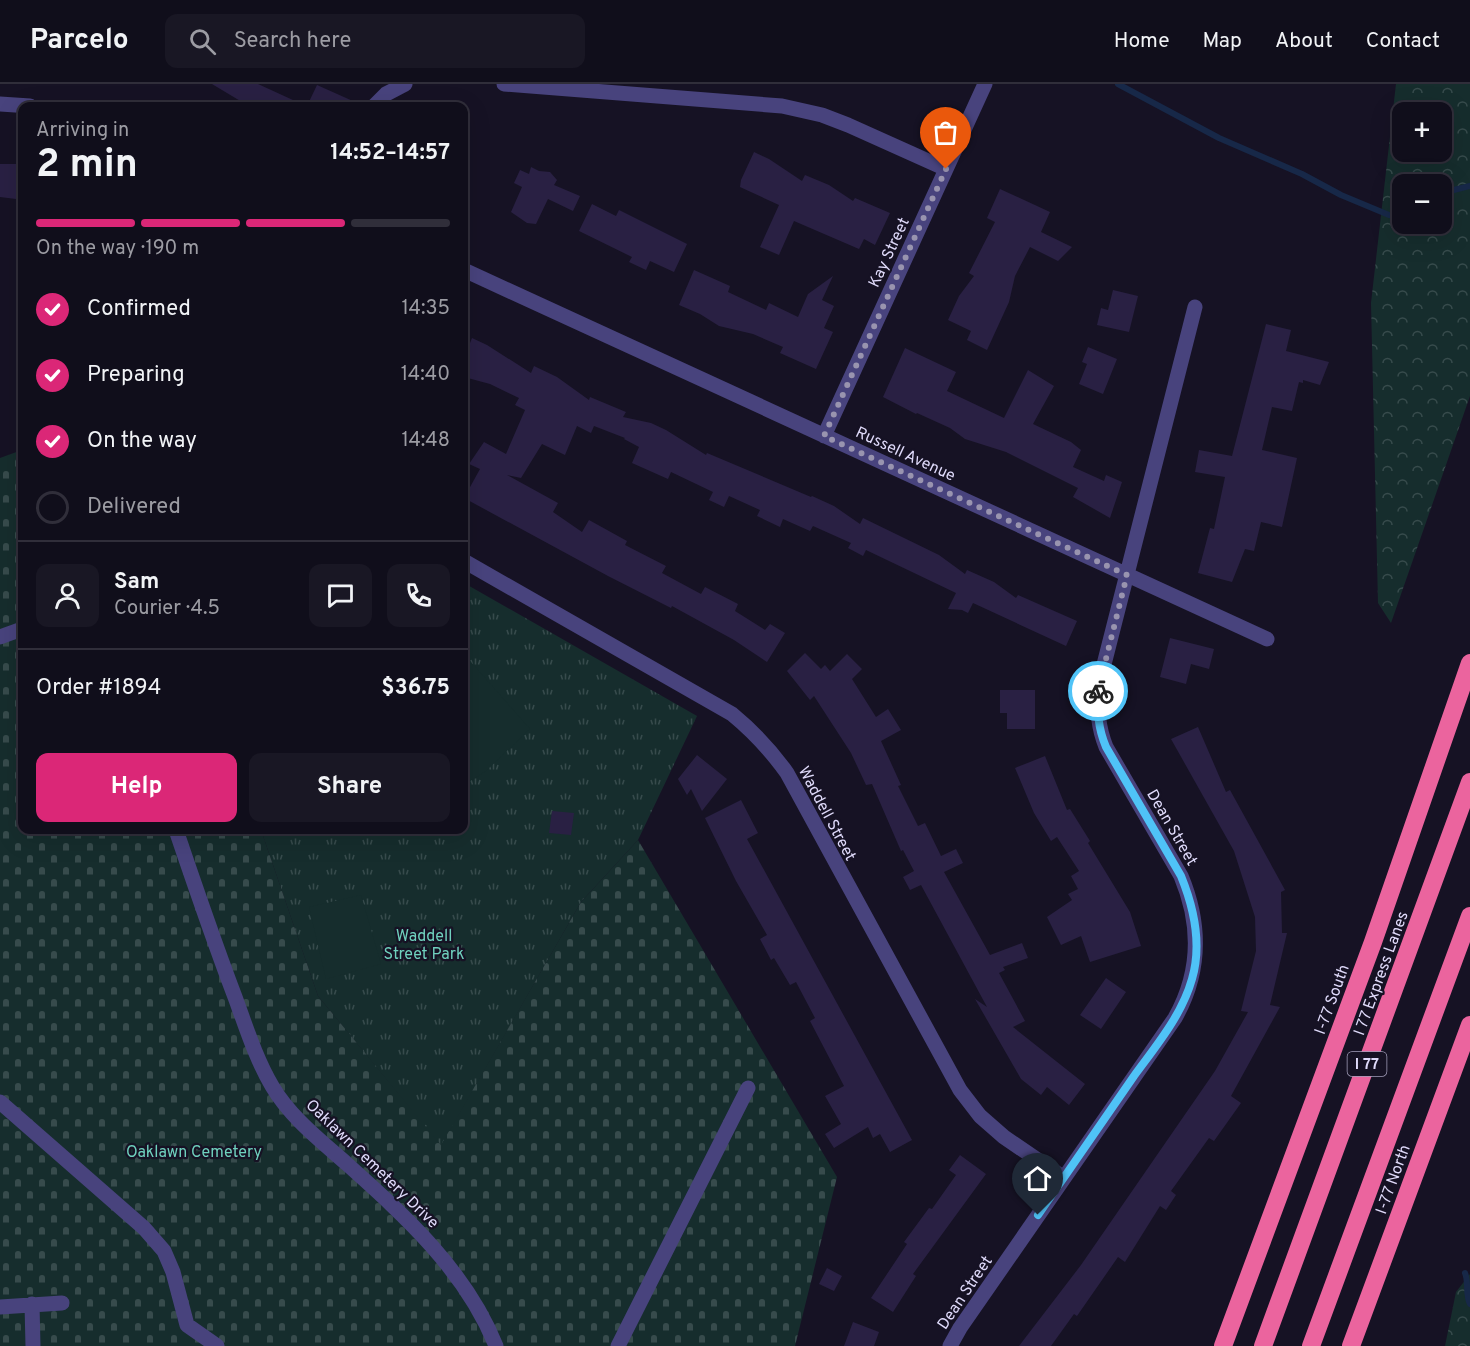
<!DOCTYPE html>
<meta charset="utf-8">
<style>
body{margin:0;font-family:Overpass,sans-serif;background:#191724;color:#f1f3f6;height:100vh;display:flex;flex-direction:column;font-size:22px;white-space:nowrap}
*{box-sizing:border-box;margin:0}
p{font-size:20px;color:#9c9ca3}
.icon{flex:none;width:33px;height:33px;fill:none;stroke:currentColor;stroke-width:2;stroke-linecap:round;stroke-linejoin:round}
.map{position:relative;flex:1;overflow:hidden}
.panel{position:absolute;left:18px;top:18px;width:450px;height:732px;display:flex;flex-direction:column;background:#100e1b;border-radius:12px;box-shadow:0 6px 24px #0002,0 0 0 2px #302e3a}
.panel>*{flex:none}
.tools{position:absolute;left:1392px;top:18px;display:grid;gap:12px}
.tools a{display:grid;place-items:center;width:60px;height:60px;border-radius:12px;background:#100e1b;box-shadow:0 6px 24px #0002,0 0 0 2px #302e3a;font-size:30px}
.pin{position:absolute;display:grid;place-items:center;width:51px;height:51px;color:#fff;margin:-62px -26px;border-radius:50% 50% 50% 0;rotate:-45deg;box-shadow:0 0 6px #0007}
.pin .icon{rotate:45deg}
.courier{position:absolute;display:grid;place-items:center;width:60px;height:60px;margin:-30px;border:4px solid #4fc3f7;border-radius:50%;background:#fff;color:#222;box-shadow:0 2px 8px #0007}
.overview em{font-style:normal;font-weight:700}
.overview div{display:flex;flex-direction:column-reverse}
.overview{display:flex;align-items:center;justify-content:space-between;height:102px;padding:0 18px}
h1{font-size:39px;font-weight:700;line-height:45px}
.bar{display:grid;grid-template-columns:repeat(4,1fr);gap:9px 6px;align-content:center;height:72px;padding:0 18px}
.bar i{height:8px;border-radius:4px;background:#302e3a}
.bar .active{background:#db2777}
.bar p{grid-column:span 4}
.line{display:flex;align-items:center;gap:15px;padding:0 18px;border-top:2px solid #302e3a}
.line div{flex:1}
.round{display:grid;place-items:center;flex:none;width:63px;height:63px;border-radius:12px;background:#191724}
ol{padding:0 18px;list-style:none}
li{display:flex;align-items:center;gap:18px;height:66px}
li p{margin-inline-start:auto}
li .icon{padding:6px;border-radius:50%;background:#db2777;color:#fff;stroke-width:4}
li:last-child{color:#9c9ca3}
li i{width:33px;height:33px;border:3px solid #302e3a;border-radius:50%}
.primary-button{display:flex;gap:12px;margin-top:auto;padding:12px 18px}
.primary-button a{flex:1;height:69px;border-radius:12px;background:#db2777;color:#fff;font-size:24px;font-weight:700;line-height:69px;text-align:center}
.primary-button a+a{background:#191724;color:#f1f3f6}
header{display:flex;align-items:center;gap:36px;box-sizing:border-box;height:84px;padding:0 30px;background:#100e1b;border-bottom:2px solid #302e3a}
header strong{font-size:28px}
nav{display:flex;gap:33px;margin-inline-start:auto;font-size:21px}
.search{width:420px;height:54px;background:#191724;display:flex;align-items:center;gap:15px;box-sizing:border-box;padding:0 21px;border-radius:12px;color:#9c9ca3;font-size:22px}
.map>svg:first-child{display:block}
.grass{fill:url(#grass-tufts)}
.forest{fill:url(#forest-crowns);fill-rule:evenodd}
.cemetery{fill:url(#cemetery-stones)}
.pitch{fill:#162d2d}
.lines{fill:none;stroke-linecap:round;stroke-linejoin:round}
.stream{stroke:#172848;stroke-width:6}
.building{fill:#292043}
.minor{stroke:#48437d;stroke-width:15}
.highway{stroke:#eb649e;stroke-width:18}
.done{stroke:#9994af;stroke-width:6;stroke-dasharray:0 10.8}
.route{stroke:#4fc3f7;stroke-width:8}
.labels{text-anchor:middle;stroke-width:4.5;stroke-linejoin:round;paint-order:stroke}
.shield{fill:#161224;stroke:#a39eba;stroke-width:1.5}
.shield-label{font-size:15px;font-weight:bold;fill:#dfdafa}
.street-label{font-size:16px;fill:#dfdafa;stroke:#161224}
.park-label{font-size:16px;fill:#6fd1be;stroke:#161224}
</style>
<header>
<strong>Parcelo</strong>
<div class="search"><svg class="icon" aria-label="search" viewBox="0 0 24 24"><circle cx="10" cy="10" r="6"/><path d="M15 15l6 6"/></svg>Search here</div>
<nav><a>Home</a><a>Map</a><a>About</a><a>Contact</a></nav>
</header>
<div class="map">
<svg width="1470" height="1262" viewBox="0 0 1470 1262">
<defs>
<pattern id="grass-tufts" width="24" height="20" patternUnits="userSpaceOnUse" patternTransform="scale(1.5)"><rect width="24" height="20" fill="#162d2d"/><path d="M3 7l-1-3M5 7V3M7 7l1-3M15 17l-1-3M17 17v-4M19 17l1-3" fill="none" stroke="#374b4c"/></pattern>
<pattern id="forest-crowns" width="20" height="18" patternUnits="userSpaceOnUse" patternTransform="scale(1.5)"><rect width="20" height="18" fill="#162d2d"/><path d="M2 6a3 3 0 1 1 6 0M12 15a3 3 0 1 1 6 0" fill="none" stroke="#374b4c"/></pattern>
<pattern id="cemetery-stones" width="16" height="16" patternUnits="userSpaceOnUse" patternTransform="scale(1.5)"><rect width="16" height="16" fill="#162d2d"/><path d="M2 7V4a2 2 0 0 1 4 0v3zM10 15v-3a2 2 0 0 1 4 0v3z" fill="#374b4c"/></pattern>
</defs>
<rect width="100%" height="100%" fill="#161224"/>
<!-- grass -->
<path class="grass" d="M464,499l233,133 -59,124 -57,62 -140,244 -123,-150 -57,-166h203z"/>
<!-- forest -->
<path class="forest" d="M1396,0h74v312l-79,227 -13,-20 -7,-300zM1402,28h40v40h-40zM1402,100h40v40h-40z
M1470,1190v72h-25l11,-54z"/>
<!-- cemetery -->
<path class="cemetery" d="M22,366v380h239l57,166 123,149 140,-243 57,-62 199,337 -42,169h-795v-888z"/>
<!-- pitch -->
<path class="pitch" d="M464,570l66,75 -44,42 -22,14z
M361,811l20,69 -55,15 -17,-72z"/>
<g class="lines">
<!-- stream -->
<path class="stream" d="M1118,0l101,54 83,36 39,21 48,20 13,2
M1442,109l28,-7
M1465,1189c4,9 0,21 5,31"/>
</g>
<!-- building -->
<path class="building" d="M212,0h46l48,22h-44l-12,-6 -3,5z
M317,1l47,21h-57z
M754,68l15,7 33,22 3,-6 24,10 24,16 2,-3 35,15 -15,32 -11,-6 -5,10 -65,-28 -15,34 -19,-8 19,-42 -39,-18 1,-7z
M0,80h20l-4,35 -16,-2z
M531,83l8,4 11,1 7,8 -3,5 26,11 -7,15 -25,-12 -12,25 -9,-1 -16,-11 11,-25 -8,-4 6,-13 9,4z
M1000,105l50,23 -9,20 31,15 -14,14 -28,-14 -15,29 -6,26 -22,48 -20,-10 4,-9 -23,-11 11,-24 15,-20 -5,-3 26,-51 -8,-4z
M592,120l24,12 3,-6 68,34 -13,28 -24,-11 -4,9 -17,-8 3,-5 -53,-26z
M694,186l36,16 -2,6 38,18 3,-7 29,14 10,-23 25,-18 -11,24 12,6 -10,22 9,4 -17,37 -36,-16 3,-6 -30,-13 -34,-8 -19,-12 -21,-9z
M1113,206l25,6 -9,36 -32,-7 4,-17 7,2z
M1266,240l25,6 -5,21 43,11 -9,23 -17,-5v3l-4,-1 -7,29 -20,-4 -10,43 35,8 -15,69 -21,-5 -7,29 -9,-2 -13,33 -34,-9 12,-45 4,1 11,-52 -30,-5 4,-22 33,6z
M472,254l15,7 44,28 3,-7 23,11 32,23 1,-3 36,15 -3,5 28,6 15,7 40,25 1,-2 104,44 1,-1 22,10 26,18 3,-6 76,37 26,19 2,-4 27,12 22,16 2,-3 59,26 -11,25 -93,-43 -5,10 -6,-3 -14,-1 8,-16 -90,-43 -3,6 -15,-8 3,-5 -38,-17 -3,5 -27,-12 -3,8 -23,-11 3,-6 -31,-14 -5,11 -15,-7 4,-8 -42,-20 -3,7 -36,-16 7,-16 -15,-8 1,-1 -31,-12 -3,7 -14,-7 -12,29 -23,-11 -21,34 -14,-3 51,28 -5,9 29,20 7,-12 38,21 -2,4 41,21 -4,7 39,21 4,-7 33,17 -3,7 30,19 5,-6 15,9 -18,29 -33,-22 -62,-34 -1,2 -63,-32 -144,-78 16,-29 -11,-5 15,-22 22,12 19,-44 -10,-5 4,-7 -29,-14 -26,-7v-19z
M1088,263l29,12 -14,35 -24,-10 8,-20 -5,-2z
M905,264l51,24 -9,19 57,27 24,-48 26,16 -21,38 38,18 10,8 -8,17 31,14 2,-6 16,7 -12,36 -37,-21 5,-9 -72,-36 -41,-13 -15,-11 -33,-15 -1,1 -33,-17z
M1170,554l44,11 -5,20 -18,-5 -5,20 -26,-7z
M805,569l16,16 4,-4 5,6 17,-17 15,15 -10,10 24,38 12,-8 13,21 -20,11 20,44 -3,1 20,40 7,-3 16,33 15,-7 7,14 -19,9 46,83 32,-12 6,15 -25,9 2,3 -6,3 26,48 -12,6 72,57 -16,21 -22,-18 -6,8 -20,-16 -46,-80 12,8 -66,-122 -11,5 -7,-13 11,-6 -11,-21 -2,1 -29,-67 -6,1 -15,-32 -37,-57 -4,4 -23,-29z
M1000,606h35v39h-28v-16h-7z
M1198,643l28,65 4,-2 55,100 -4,2 1,41h5l-17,72 10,2 -49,89 10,7 -27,38 -5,-3 -38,53 5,4 -10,15 -6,-4 -35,56 -7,-5 -41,59 -3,-2 -23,32h-32l62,-81 134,-194 33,-59 -7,-1 15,-60 -1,-34 -21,-66 -63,-112z
M697,671l30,24 -25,32 -11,-22 -4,6 -9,-16z
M1045,672l22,54 3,-1 20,32 -2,2 42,69 11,34 -51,16 -9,-26 -20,9 -14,-28 25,-17 -4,-6 10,-5 -7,-13 8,-5 -22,-34 -6,4 -17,-28 -19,-45z
M741,716l17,33 -11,6 165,301 -22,12 -10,-18 -7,4 -5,-11 -34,21 -9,-14 16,-10 -16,-28 19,-10 -34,-65 5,-3 -19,-36 -6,3 -16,-27 -3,2 -11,-21 7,-4 -31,-54 -31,-63z
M552,727l22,2 -3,22 -22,-2z
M1106,894l20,14 -25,37 -21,-14z
M960,1071l26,19 -73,100 3,2 -23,36 -22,-14 36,-54 -3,-2 25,-34 3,1 24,-34 -7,-5z
M827,1184l15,8 -8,15 -15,-7z
M853,1238l26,10 -5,14h-30z"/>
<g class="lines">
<!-- minor -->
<path class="minor" d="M504,0l278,22 40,9 26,10 98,44
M0,20l30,2
M374,22l12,-12 19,-10
M464,186l803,369
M824,352l161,-352
M464,477l268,153c23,19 38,35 55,59l173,317 20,26 24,21 60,41
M0,553l22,-8
M176,746c19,56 38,112 59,167 11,30 21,62 37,89 18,31 49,55 75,78 59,53 119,107 149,182
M0,1018l144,126 20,23 9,21 14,53 30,21
M32,1220l1,42
M0,1223l62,-4
M618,1262l130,-258
M950,1262l10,-18 215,-310c26,-46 26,-94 6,-142l-75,-129c-8,-20 -9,-38 -8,-59l97,-381"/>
<!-- highway -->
<path class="highway" d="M1223,1262l150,-404 97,-279
M1263,1262l207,-564
M1311,1262l159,-430
M1351,1262l119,-321"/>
</g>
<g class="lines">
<!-- done -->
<path class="done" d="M946,85l-122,267 303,139 -29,116"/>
<!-- route -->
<path class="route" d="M1038,1131c32,-46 64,-92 96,-139 22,-30 48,-61 58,-97 10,-34 2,-71 -11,-103l-75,-129c-8,-19 -9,-36 -8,-56"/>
</g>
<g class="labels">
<!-- shield labels -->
<rect class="shield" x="1347.5" y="968" width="39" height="24" rx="4.5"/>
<g class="shield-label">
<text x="1367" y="985">I 77</text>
</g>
<!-- street labels -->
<g class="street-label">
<text transform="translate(888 168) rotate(-65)" y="6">Kay Street</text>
<text transform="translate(906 369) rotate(25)" y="6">Russell Avenue</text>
<text transform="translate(828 729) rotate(62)" y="6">Waddell Street</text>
<text transform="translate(1173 743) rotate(60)" y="6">Dean Street</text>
<text transform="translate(1380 889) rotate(-70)" y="6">I 77 Express Lanes</text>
<text transform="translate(1331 915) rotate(-70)" y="6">I-77 South</text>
<text transform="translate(373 1079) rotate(44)" y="6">Oaklawn Cemetery Drive</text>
<text transform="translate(1392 1095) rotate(-70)" y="6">I-77 North</text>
<text transform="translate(964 1208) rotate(-56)" y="6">Dean Street</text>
</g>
<!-- park labels -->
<g class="park-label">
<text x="424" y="857">Waddell<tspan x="424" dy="18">Street Park</tspan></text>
<text x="194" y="1073">Oaklawn Cemetery</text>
</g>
</g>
</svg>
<div class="tools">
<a>+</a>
<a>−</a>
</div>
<div class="pin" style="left:946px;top:85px;background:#ea580c"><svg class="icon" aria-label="bag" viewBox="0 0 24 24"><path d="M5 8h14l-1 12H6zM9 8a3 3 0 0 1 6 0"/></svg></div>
<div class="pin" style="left:1038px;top:1131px;background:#1f2937"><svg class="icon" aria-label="home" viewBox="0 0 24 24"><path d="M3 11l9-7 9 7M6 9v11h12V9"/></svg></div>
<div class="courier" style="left:1098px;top:607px"><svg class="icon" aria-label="bike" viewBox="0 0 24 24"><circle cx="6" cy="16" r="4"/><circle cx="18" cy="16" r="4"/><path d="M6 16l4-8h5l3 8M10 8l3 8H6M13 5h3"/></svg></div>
<section class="panel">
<div class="overview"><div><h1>2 min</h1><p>Arriving in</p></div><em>14:52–14:57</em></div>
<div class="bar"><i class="active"></i><i class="active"></i><i class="active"></i><i></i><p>On the way · 190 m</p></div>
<ol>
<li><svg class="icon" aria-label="check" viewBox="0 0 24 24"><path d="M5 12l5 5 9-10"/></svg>Confirmed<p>14:35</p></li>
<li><svg class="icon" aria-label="check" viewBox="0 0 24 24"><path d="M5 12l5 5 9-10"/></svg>Preparing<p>14:40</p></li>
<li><svg class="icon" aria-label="check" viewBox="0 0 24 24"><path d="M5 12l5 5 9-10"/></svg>On the way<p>14:48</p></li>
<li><i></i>Delivered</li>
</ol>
<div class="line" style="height:108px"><a class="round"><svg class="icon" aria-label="person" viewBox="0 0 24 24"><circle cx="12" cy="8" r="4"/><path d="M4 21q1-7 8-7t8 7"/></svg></a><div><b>Sam</b><p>Courier · 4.5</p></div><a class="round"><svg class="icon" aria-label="chat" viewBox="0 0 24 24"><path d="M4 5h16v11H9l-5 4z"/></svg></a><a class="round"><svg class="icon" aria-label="phone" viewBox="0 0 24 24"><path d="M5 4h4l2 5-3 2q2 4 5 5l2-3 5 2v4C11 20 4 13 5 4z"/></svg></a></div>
<div class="line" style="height:78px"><div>Order #1894</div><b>$36.75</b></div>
<div class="primary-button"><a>Help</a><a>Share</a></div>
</section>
</div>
